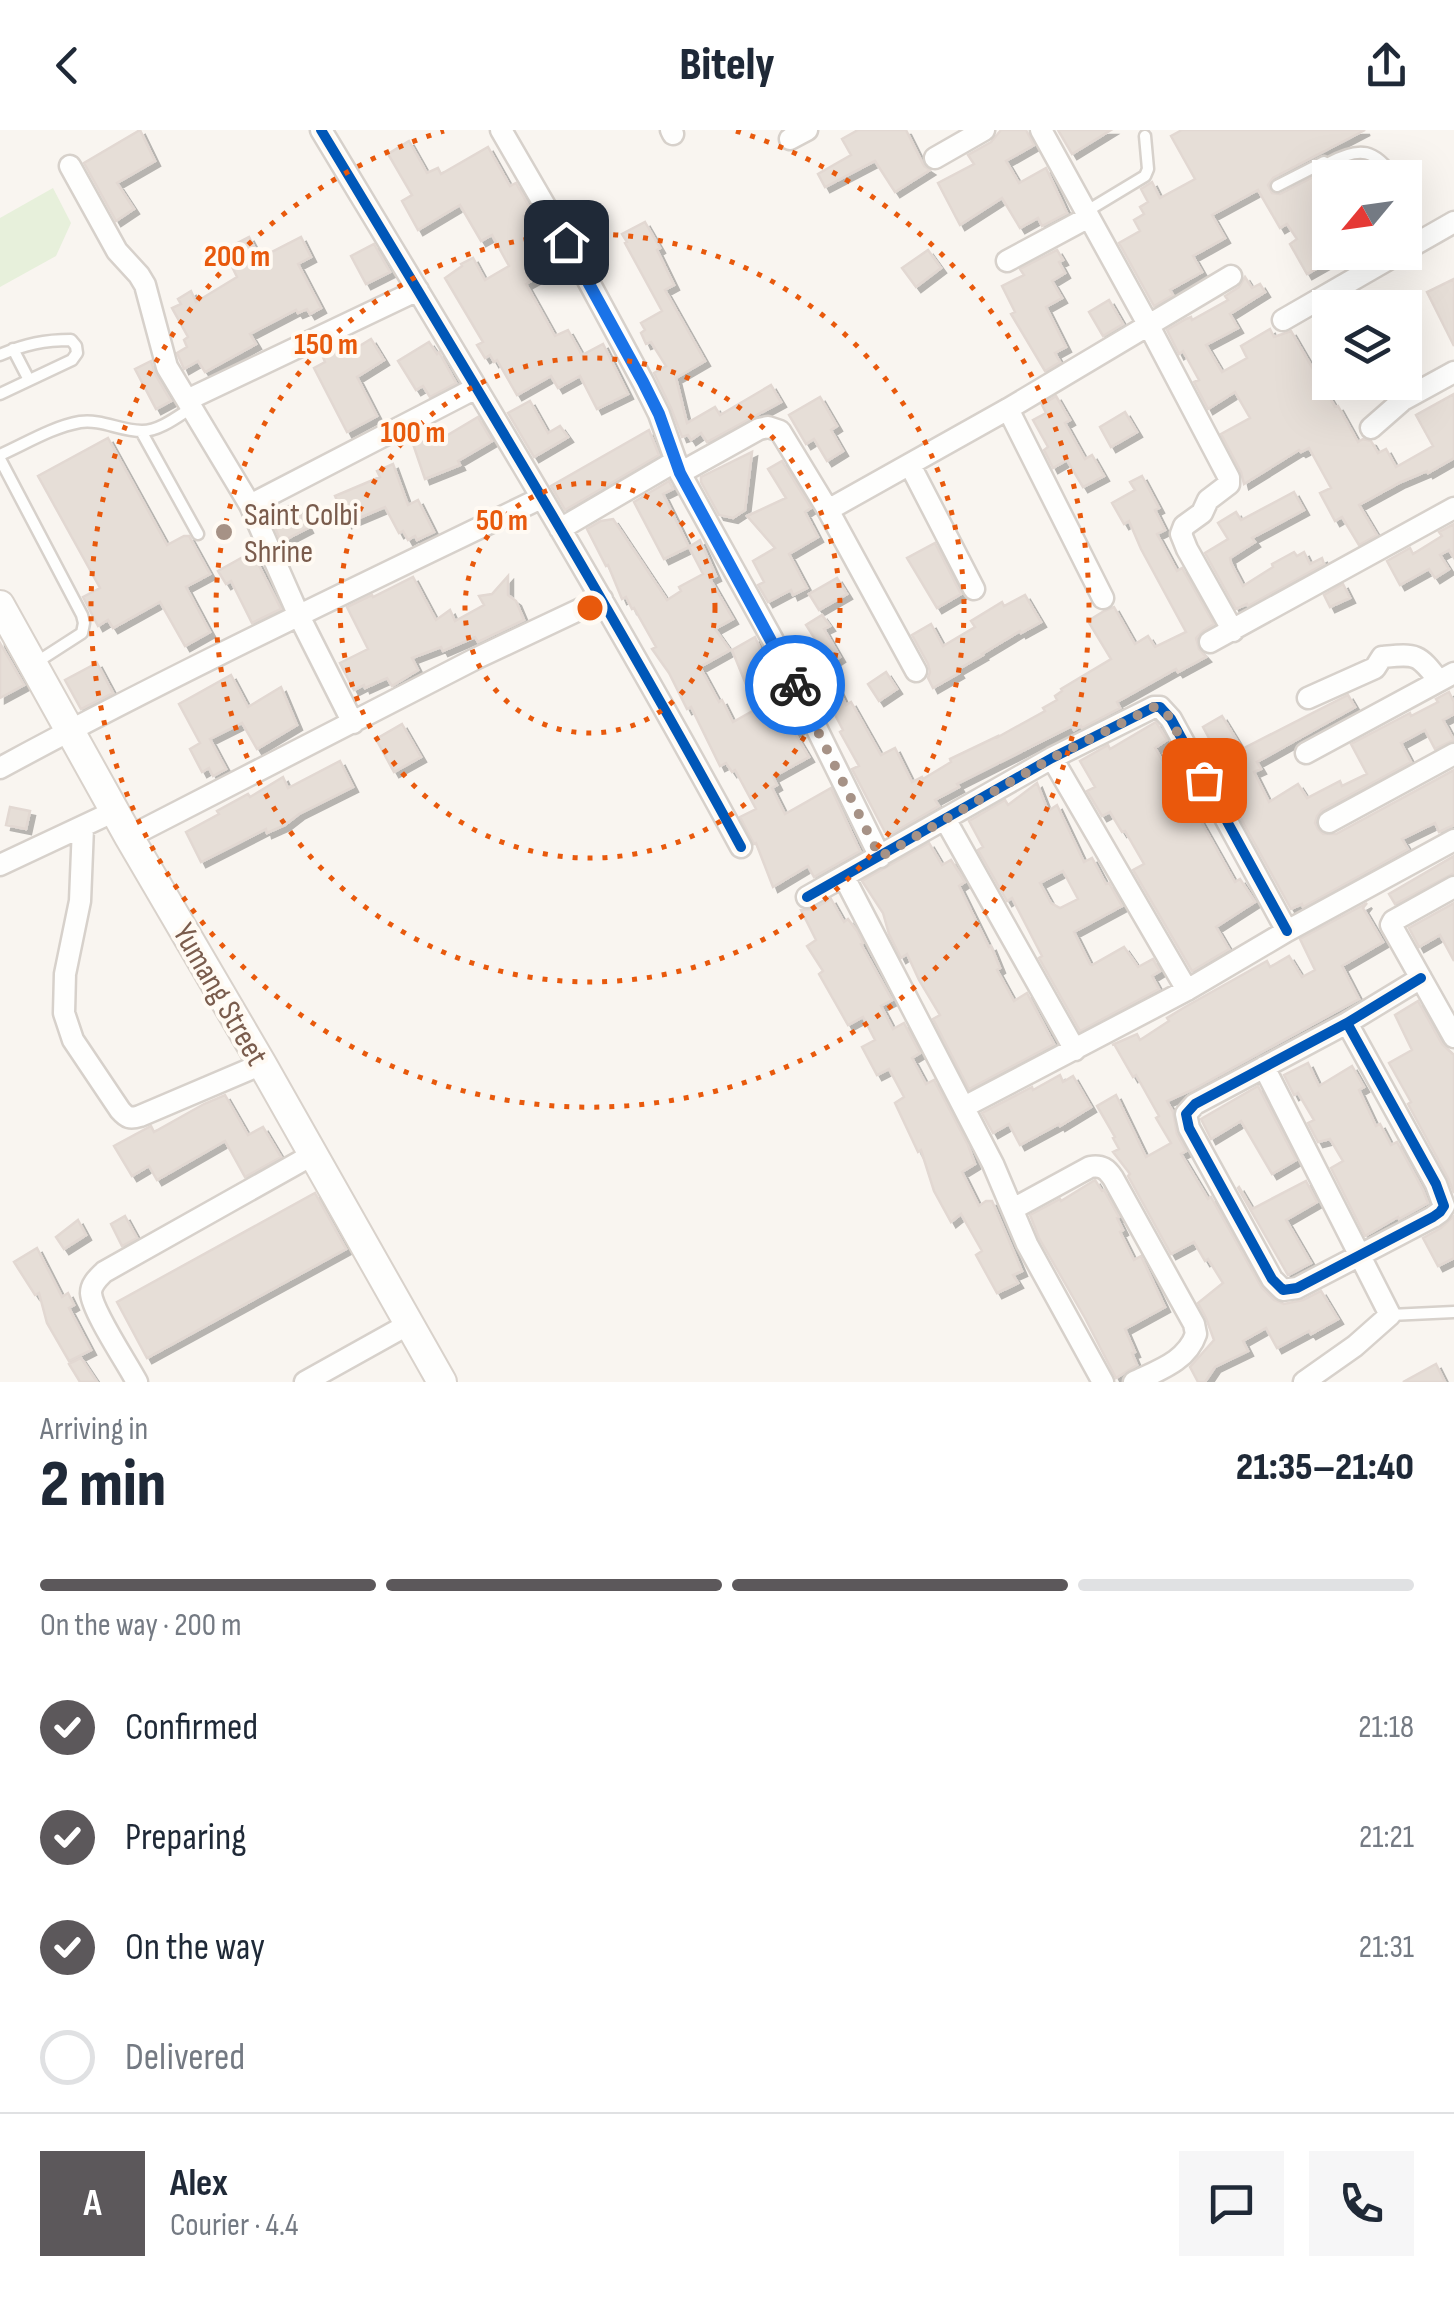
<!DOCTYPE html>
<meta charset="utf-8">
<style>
body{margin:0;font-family:"Sofia Sans Condensed",sans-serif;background:#f6f6f7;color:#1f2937;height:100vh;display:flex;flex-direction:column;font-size:38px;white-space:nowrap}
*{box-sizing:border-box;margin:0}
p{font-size:32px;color:#747a83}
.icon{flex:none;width:55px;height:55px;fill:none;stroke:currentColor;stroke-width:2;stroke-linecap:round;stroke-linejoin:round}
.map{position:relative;height:1252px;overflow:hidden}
.side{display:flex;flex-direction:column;background:#fff;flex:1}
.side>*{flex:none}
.needle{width:65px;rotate:241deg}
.buttons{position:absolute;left:1312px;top:30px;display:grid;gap:20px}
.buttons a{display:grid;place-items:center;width:110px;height:110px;border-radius:0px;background:#fff;box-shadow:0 10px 40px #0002;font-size:50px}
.pin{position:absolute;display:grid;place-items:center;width:85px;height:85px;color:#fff;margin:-42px;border-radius:20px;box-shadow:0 5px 15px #0006}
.courier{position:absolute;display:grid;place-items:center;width:100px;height:100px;margin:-50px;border:8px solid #1a73e8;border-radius:50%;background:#fff;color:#222;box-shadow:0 2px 12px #0007}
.headline em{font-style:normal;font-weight:800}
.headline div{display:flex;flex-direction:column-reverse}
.headline{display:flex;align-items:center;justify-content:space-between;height:170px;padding:0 40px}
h1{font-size:65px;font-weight:800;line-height:75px}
.bar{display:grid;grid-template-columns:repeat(4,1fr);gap:15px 10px;align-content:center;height:120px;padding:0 40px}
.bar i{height:12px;border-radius:8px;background:#e0e1e3}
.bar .selected{background:#5c585b}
.bar p{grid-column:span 4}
.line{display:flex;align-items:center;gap:25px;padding:0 40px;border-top:2px solid #e0e1e3}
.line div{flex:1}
.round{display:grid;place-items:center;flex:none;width:105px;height:105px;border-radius:0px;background:#f6f6f7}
ol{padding:0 40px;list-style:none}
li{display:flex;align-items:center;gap:30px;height:110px}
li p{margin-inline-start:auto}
li .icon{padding:10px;border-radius:50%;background:#5c585b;color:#fff;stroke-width:4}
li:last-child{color:#747a83}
li i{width:55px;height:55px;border:5px solid #e0e1e3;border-radius:50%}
header{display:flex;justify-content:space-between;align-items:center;height:130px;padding:0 40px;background:#fff;font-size:45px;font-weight:800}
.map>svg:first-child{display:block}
.green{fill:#e7f0db}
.building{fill:#e6ded7;stroke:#e2d8d2;stroke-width:2.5;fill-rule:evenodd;filter:url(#shadow)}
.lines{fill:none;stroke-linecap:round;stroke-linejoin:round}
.service-casing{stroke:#d7d1cb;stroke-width:15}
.minor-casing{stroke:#d7d1cb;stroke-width:25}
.secondary-casing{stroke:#d9d2cb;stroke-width:32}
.service{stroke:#fefefd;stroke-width:10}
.minor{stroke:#fefefd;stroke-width:20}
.secondary{stroke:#fefefd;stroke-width:28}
.cycleway-casing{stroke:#fffaf3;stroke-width:16}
.cycleway{stroke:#0057b8;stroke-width:10}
.done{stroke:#a69286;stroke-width:10;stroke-dasharray:0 18}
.route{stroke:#1a73e8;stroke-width:12}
.ring{fill:none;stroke:#e8590c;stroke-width:5;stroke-dasharray:5 10}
.poi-dot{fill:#a69286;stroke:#fffaf3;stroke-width:4}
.labels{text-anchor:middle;stroke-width:8;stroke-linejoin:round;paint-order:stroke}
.poi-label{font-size:32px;fill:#7a5c4d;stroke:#fffaf3;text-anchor:start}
.street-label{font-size:32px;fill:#7a5c4d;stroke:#fffaf3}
.centre{fill:#e8590c;stroke:#fffaf3;stroke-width:5}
.ring-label{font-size:30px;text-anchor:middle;font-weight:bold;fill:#e8590c;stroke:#fffaf3;stroke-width:8;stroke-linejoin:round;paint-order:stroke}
</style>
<header><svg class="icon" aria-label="back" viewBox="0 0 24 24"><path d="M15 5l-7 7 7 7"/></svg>Bitely<svg class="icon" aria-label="share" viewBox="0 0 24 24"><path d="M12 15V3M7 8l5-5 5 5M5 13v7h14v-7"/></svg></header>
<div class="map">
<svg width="1454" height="1252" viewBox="0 0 1454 1252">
<defs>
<filter id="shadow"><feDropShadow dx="5" dy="5" stdDeviation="0" flood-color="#0004"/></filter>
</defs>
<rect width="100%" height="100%" fill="#f9f5f0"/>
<!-- green -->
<path class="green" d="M53,58l18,35 -15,33 -56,31v-69z"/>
<!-- building -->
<path class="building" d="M140,0l15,31 -38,22 17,26 -18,12 -32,-58z
M858,0h48l18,36 6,4 -35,22 -20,-31 -50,26 -7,-13 33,-19 -9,-16z
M1001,0h25l8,15 -28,16 13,22 27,-15 21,45 -25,13 -4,-8 -18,10 -18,-30 -42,27 -22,-42 36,-19 -6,-9 23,-13z
M1058,0h53l-39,24z
M1182,0h183l-92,48 -5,7 4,8 8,1 41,-21 9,16v72l-23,13 -17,-30 7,-5 -10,-15 -7,4 -22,-38 -46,25 13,23 -32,18 9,16 -32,18 3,5 -19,11 -35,-63 21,-12 -6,-11 10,-6 -4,-7 8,-5 -7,-13 11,-7 8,16 35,-19 -24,-43z
M409,11l18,32 11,-5 3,6 47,-27 22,39 6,-3 16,29 -8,4 29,53 -27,15 29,52 13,-6 14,25 21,-11 25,50 -31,15 -17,-33 -22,12 -7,-12 -34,19 -20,-35 -3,2 -4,-7 -5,3 -8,-13 6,-3 -38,-64 17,-12 -1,-2 12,-6 12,22 24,-14 -17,-31 -11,6 -21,-36 -42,25 -16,-29 10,-6 -24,-41z
M645,92l15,26 -3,2 17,35 -9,5 40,71 -29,17 11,45 28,-16 5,8 51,-30 10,17 -74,40 -6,-9 -10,7 -3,-5 -6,2 -11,-29 -17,-35 12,-7 -15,-24 -5,2 -5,-11 4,-3 -4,-7 21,-12 -37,-68 2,-1 -5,-8z
M249,107l11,21 41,-21 10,20 -13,7 23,44 -11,6 -3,-5 -9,4 -2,-3 -46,24 6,10 -51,28 -7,-11 -14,8 -7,-16 10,-6 -3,-7 4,-3 -16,-29 9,-4 -3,-5 13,-8 5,11 41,-25 -13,-27z
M374,114l16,28 -24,12 -15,-28z
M928,120l13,18 -25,19 -14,-19z
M1057,120l6,10 -4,2 6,11 -13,8 10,17 -16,9 20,40 -11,6 5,9 -15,9 -34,-57 4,-2 -13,-26 22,-11 -4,-6z
M1245,147l7,11 8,-4 5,8 -35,22 8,14 -32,17 16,27 25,-14 -6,-12 29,-17 4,8 17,-6 44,76 3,-1 20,36 5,-3 8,2 7,12 8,-4 10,18 37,-21 -17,-31 38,-21v64l-26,15 -1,-2 -26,11 -42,23 18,30 -18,10 -17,-28 -7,4 -15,-28 11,-5 -22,-40 -8,4 -2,-2 -55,34 -3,-12 -20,-38 29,-16 -15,-26 -27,17 -14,-27 5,-2 -16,-29 -4,3 -12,-24 19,-11 5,-2 1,3 36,-20 -3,-4 14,-9z
M1454,149v67l-27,-54z
M1109,170l14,24 -20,12 -14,-24z
M371,209l13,21 -27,17 20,39 -30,16 -33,-64 11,-6 -2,-5 22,-11 3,7z
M429,212l8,12 2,-2 17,31 -26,14 -7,-11 -7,4 -18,-29z
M151,231l4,13 16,27 -15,8 -21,-40z
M1056,266l14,24 -5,3 20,36 7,-4 12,21 -21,11 -16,-27 -14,8 -9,-18 4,-3 -15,-27 13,-7 -4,-8z
M820,267l17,29 -6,4 12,21 -16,10 -13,-22 -8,5 -17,-29z
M530,271l18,32 12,-7 8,11 -34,20 -26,-44z
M1125,282l12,20 -26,15 -11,-20z
M478,287l14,24 -34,20 2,4 -35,14 -12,-35 31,-11 2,3z
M649,300l10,25 -94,55 -14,-24z
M108,308l59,107 17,-9h5l21,38 -24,13 24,45 -25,14 -25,-44 -47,26 -5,-8 -10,6 -15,-29 17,-9 -62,-112z
M752,322l-7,58 -12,8 -14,-3 -18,-33v-5z
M782,331l29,47 -6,4 13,25 -29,17 18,34 -14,7 -2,-5 -23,12 -10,-17 6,-3 -11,-21 22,-13 -28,-32 39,-18 -18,-29z
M393,334l15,41 10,-5 16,32 -17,8 -2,-4 -7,4 -5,-9 -4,2 -14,-26 -38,16 -12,-27 45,-19 -3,-6z
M1142,346l17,32 -4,2 10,20 -8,4 20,37 5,-3 32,56 -11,7 -7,7 3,11 7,8 -28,15 -2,-3 -59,33 3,6 -38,20 -1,-2 -7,4 -2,-4 -115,58 2,3 -24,13 4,6 -48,28 -6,-2 -33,-63 7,-3 -19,-34 3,-2 -41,-79 15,-9 -11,-17 16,-10 8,11 -6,3 16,28 -9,6 -9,-14 10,19 -3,2 17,35 5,-3 30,53 14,-7 17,34 10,-5 1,2 28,-17 -1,-3 48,-23v1l47,-26 -2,-3 14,-8 -2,-4 7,-5 -1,-2 50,-30 -23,-38 16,-10 10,-4 21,37 13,-8 7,11 31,-15 -45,-83 -12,-28 -5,3 -12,-21 23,-13 -5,-8z
M669,351l4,8 -10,5 26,53 -25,12 -30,-57z
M1294,362l10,18 -52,28 3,4 -25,16 1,5 12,23 30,-19 -1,-3 22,-12 3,4 7,-4 6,12 12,-6 2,6 -76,42 -1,-2 -11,5 -31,-56 23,-14 -10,-16 18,-11 5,8z
M295,373l13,25 -27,14 -11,-26z
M613,389l54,81 14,-9 -2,-4 24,-13 -14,-27 11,-7 16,36 -6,3 23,40 -18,10 15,21 -30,17 19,35 3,-2 11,22 23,-13 -24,-59 23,-13 25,58 3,-2 18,35 -7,4 15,25 -36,20 4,8 -5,3 13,26 46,-26 29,63 -46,26 -6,-11 -35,21 -17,-44 -2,1 -14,-27 16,-8 -21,-39 -3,2 -6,-9 -6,3 -29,-59 -4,2 -18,-36 -17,-24 4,-2 -22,-39 -2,1 -6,-12 -4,2 -14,-34 -2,1 -19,-37 14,-8z
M1454,394v34l-5,-8 -9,5 9,14 -14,9 -6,-9 -29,16 -13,-24 23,-13 3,6 29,-18 -3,-4z
M935,413l26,51 -24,14 -30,-50z
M252,422l29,57 -29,14 -21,-42 -5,3 -8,-13z
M508,446v19l8,6 8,19 -46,22 -3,-5 -32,14 -2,-4 -29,11 6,12 -26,16 -5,-8 -22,10 -1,-3 -10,5 -14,-27 28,-14 -21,-42 25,-12 1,2 40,-20 23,43 14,-10 5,11 29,-16 -5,-9 13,-2z
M837,448l10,16 -28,16 -10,-16z
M1343,454l7,14 -20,9 -6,-12z
M1025,465l16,27 -20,11 -1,-2 -38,23 1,1 -26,15 2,3 -26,15 -5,-10 2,-6 -2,-8 -16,-29 19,-11 12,22 32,-19 -4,-6 31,-19 2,4z
M0,513l24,42 -24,13z
M97,533l16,30 -32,16 -16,-29z
M886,542l11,17 -18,12 -11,-17z
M231,545l17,32 33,-20 16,38 -40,24 -15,-26 -32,16 16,30 -13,7 -4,-8 -7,4 -12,-23 10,-6 -21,-39z
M1449,562l5,10v12l-11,6 11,20 -19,9 -10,-19 -24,13 10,19 -89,48 -5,6 -2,7 3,6 5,5h13l118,-64v55l-15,7 -4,-9 -33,16 6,10 -105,58 -1,-3 -11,5 -56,-101 9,-5 -41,-76 19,-11 20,33 106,-54 7,12 -98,55 4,7 -7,3 15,30 29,-18 9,14 33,-17 2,5 25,-12 -16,-30 59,-31 1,3 27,-14 -2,-3z
M1156,592l11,18 -12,8 33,56 2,-2 45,80 5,-3 15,23 -39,25 13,22 -37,22 -59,-101 11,-6 -19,-33 -3,1 -12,-20 -8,4 -15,-25 8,-4 -15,-26 28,-16 2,4z
M402,594l19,33 -27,15 -18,-33z
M340,631l13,26 -54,27 -14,11 -18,8 -1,-4 -65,33 -15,-30 33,-18 -2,-3 31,-17 2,3 33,-20 5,11z
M1037,653l11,28 9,-6 27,57 8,-4 14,26 3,-1 13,23 -48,26 16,32 2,1 32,-18 14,20 15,-8 7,12 -8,5 7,13 -79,42 -41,-73 3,-2 -30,-58 -5,3 -29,-51 5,-3 -14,-26 36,-21 3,5zM1063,741l15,28 -18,9 -9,-5 -11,-20z
M10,677l20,4 -4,18 -20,-4z
M929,713l13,22 9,-5 14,22 -6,4 30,61 2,-1 9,22 -3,2 17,31 13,-8 27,51 -85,45 -36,-70 7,-4 -21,-35 -12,-26 -6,4 -12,-24 -6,-21 -21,-32z
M1454,726v17l-59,31 -6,-10z
M831,769l13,23 4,-3 9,12 6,12 -2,1 31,56 -11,6 12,23 11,-6 16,30 -8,5 14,26 8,-4 34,65 7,19 -13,8 17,34 7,-5h6l30,70 -9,4 5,8 -21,10 -21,-38 6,-4 -21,-37 -10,8 -17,-31 -13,-41 -3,2 -23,-49 9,-6 -15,-28 -12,6 -15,-28 13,-7 -12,-23 -15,8 -29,-51 4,-3 -16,-25 9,-6 -15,-30 12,-1z
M1367,773l-4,5 20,34 -41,24 17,33 -167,91 -25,11 6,11 4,22 9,17 -5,3 27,45 3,-2 51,91 12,12 10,4 19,-4 18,-9 17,28 -27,15 -2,-3 -32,17 -11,-20 -23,13 5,10 -33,16 -10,15h-7l-8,-15 24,-27 -8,-22 -8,-15 25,-20 -15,-24 -3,2 -11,-19 -23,12 -43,-78 2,-2 -17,-22 6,-3 -6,-11 2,-1 -18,-31 19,-11 30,62 25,-14 -15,-25 3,-2 -23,-41 -3,2 -19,-33 -2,1 25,-11 3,6 29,-19 -2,-3 18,-11 82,-46 3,6 19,-11 13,21 13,-7 -15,-31z
M1454,773v58l-14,-26 -21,12 -10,-19z
M1418,871l24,43 12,11v138l-6,-15 -40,-74 3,-2 -22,-39 23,-13 -17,-35z
M1308,933l11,23 33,-20 12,21 -5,3 17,36 4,-2 11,21 6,-3 26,48 5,13 -29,16 -1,-2 -33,19 -34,-68 12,-7 -13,-22 -12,3 -10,-19 6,-3 -16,-27 -4,2 -10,-20z
M1060,945l3,7 10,-6 18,31 -31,19 -1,-2 -39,21 -11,-21 -16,9 -11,-20 50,-26 1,3z
M1258,956l38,74 -24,14 -31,-53 -30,18 -10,-20z
M225,965l23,40 15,-8 18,30 -36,20 -20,-36 -68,39 -8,-14 -17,10 -18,-30 37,-20 3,6 50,-28z
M1095,1050l7,11 2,-1 15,27 -2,1 6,12 -3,2 14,28 7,-4 24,51 -40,22 10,23 -3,1 5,12 -21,13 -31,-60 -46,-80 -9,-23 30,-16 1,2z
M1306,1051l11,21 -31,18 25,43 -23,12 -50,-87 1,-1 13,22z
M315,1063l31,56 -199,109 -30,-56z
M125,1086l12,22 -15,8 -11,-22z
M1454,1086v42l-16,8 -15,-28 18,-10z
M78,1090l8,15 -22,14 -8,-12z
M37,1118l25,49 6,-4 6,12 -5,3 22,42 -22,11 -22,-38 -8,-30 -4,2 -21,-33z
M81,1228l16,24h-17l-11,-18z
M1436,1234l9,18h-42z"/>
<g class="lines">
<defs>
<path id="service" d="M1329,33c31,-17 46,-14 66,15
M1277,56l47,-24 9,5 6,11
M1087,81l58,-35 3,-7 -3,-33
M13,219l16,31
M0,225c25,-11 45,-15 71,-15l5,6 1,7 -5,7 -72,34
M141,301l57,103
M0,325c25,-11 52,-28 80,-33 22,-3 40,9 62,9 17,0 35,-14 49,-23
M0,329l82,156 2,8 -2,10 -45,29
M1390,1185l64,-3"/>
<path id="minor" d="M321,0c143,237 288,474 420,717
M501,0l83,143 59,109 16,32 21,59 95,171 105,213
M671,0l2,4
M1041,0l108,196 80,152v6l-21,16 -6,13 -18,13 -3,8 6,15 46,82
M790,9l17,-9
M935,28l49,-28
M70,36l47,85 22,24 6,10 22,82 83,138 49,111 54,107
M1405,120l49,-28
M1007,131l82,-44
M1283,190l118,-68
M187,270l231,-110
M1008,279l95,189
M1371,298l32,-28 51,-28
M910,335l64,124
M680,343l79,-44 9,-2 12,4 48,79 88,161
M250,375l226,-117
M828,380l180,-101 223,-133
M560,399l116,-68
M1210,512l244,-134
M1308,568l67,-30 7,-11c34,-3 36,-4 57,24
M1306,623l148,-80
M1052,628l135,232
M0,638c177,-96 360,-182 541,-270
M945,689l130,231
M1329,692l125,-68
M83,697l-3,74 -15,73 -1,39 9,27 47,70c7,8 10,9 20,6l122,-52
M129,707l348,-179 125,-59
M0,735l115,-54
M844,747l149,287 34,80 76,138
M1454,757l-61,34 -2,4 63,112
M807,767l245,-139 102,-51h6l11,12 116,212
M1347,893l89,161 8,22 -4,6 -7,5 -136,71 -14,2 -11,-11 -83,-151 -3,-14 9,-10 152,-81 74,-45
M1264,937l126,248 -35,31 -51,36
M964,977l223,-117 100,-59 167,-91
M1013,1079l77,-42c12,-2 17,2 23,11l81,146 2,10c-9,27 -37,36 -62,48
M137,1252c-10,-19 -45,-71 -46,-89 0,-9 7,-15 13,-21l208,-117
M305,1252l104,-58"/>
<path id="secondary" d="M0,475l129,232 133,227 180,318"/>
</defs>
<!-- service casing -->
<use href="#service" class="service-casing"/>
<!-- minor casing -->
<use href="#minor" class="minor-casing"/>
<!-- secondary casing -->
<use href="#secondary" class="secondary-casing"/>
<!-- service -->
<use href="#service" class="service"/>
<!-- minor -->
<use href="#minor" class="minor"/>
<!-- secondary -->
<use href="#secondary" class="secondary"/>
<defs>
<path id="cycleway" d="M321,0c143,237 288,474 420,717
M807,767l245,-139 102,-51h6l11,12 116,212
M1347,893l89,161 8,22 -4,6 -7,5 -136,71 -14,2 -11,-11 -83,-151 -3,-14 9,-10 152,-81 74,-45"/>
</defs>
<!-- cycleway casing -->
<use href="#cycleway" class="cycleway-casing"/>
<!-- cycleway -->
<use href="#cycleway" class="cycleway"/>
</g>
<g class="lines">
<!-- done -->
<path class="done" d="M795,555l85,172 172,-99 102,-51 6,1 6,4 38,68"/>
<!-- route -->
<path class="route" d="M566,112l77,140 16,32 21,59 115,212"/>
</g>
<!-- distance rings -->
<g class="ring">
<circle cx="590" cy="478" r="125"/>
<circle cx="590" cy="478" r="250"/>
<circle cx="590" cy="478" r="374"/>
<path d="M736 1A499 499 0 1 1 444 1"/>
</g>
<!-- markers -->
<circle class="poi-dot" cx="224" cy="402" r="10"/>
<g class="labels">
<!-- poi labels -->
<g class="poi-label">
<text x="244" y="395">Saint Colbi<tspan x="244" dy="37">Shrine</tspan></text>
</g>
<!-- street labels -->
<g class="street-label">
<text transform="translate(221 864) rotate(60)" y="11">Yumang Street</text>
</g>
</g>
<circle cx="590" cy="478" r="15" class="centre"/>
<g class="ring-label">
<text x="237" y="136">200 m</text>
<text x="326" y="224">150 m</text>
<text x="413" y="312">100 m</text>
<text x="502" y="400">50 m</text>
</g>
</svg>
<div class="buttons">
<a><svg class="needle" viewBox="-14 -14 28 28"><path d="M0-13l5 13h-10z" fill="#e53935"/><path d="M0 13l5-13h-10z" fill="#747a83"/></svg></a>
<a><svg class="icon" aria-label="layers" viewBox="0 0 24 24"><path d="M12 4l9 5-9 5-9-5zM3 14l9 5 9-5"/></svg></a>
</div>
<div class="pin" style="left:1204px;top:650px;background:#ea580c"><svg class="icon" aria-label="bag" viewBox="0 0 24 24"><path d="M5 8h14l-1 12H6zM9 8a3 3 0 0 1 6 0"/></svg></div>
<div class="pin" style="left:566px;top:112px;background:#1f2937"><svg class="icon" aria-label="home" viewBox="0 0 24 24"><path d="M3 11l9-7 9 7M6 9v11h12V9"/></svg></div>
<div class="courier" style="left:795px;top:555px"><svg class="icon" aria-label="bike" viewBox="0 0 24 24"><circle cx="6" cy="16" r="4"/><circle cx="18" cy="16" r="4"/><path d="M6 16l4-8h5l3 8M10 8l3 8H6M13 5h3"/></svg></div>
</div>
<section class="side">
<div class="headline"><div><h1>2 min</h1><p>Arriving in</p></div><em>21:35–21:40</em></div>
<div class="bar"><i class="selected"></i><i class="selected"></i><i class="selected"></i><i></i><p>On the way · 200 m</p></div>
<ol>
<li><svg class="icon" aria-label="check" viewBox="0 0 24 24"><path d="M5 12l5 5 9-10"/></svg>Confirmed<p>21:18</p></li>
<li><svg class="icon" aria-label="check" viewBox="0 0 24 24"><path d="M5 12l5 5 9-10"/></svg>Preparing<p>21:21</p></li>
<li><svg class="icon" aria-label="check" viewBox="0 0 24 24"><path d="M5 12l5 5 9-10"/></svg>On the way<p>21:31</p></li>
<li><i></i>Delivered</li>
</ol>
<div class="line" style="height:180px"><b class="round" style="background:#5c585b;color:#fff">A</b><div><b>Alex</b><p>Courier · 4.4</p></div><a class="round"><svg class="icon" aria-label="chat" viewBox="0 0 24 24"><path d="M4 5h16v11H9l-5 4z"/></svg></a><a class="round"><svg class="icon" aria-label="phone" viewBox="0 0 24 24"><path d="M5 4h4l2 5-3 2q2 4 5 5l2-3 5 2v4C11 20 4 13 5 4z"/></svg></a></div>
</section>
